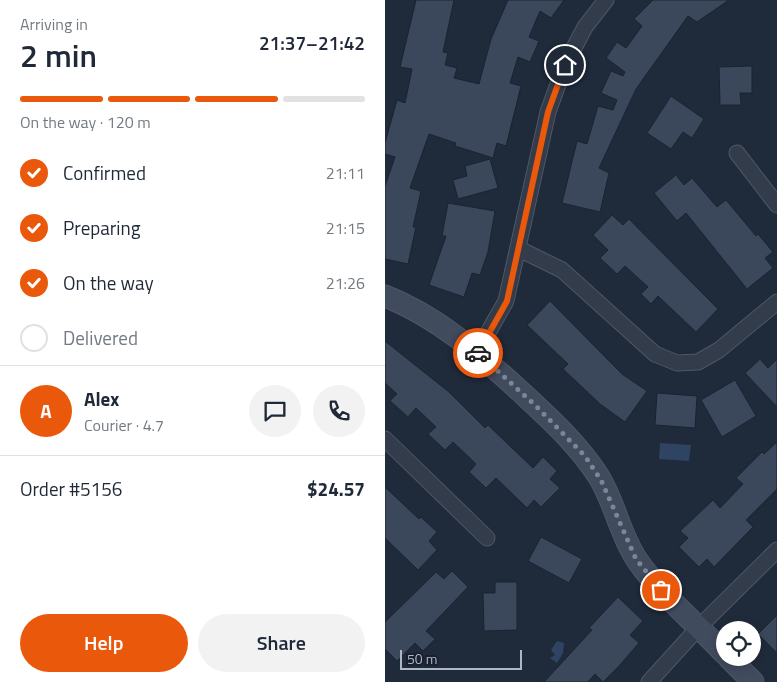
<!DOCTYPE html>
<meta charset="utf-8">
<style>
body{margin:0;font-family:"Titillium Web",sans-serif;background:#f2f2f3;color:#1f2937;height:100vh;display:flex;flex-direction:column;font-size:19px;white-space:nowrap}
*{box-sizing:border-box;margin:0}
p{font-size:16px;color:#747a83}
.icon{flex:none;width:28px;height:28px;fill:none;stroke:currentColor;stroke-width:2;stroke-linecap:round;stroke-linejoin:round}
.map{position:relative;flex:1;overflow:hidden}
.panel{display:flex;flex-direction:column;background:#fff;width:385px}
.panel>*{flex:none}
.buttons{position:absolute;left:331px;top:621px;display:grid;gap:10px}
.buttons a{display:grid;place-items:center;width:45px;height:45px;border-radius:50%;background:#fff;box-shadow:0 2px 8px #0003;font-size:25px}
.scale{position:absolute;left:15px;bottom:12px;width:122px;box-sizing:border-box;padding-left:5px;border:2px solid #aeb7c7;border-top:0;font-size:14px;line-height:18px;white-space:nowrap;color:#aeb7c7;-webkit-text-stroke:4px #19212f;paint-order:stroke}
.pin{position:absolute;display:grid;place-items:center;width:42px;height:42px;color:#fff;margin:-21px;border:2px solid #fff;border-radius:50%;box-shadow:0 1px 5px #0007}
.courier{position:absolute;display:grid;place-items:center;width:50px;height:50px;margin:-25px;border:4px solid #ea580c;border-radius:50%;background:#fff;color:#222;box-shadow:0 1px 6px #0007}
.headline em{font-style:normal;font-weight:600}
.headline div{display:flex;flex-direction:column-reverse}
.headline{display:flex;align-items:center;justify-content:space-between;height:85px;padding:0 20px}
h1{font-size:32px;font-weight:600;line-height:38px}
.bar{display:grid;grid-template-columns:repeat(4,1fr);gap:8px 5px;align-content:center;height:60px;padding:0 20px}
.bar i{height:6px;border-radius:4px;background:#e0e1e3}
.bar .selected{background:#ea580c}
.bar p{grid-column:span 4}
.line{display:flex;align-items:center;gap:12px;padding:0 20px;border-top:1px solid #e0e1e3}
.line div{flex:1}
.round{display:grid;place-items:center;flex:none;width:52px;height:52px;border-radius:26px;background:#f2f2f3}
ol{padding:0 20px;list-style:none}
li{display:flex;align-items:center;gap:15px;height:55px}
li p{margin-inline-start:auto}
li .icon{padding:5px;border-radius:50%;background:#ea580c;color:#fff;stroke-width:4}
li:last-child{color:#747a83}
li i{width:28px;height:28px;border:2px solid #e0e1e3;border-radius:50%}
.action{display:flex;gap:10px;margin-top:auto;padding:10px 20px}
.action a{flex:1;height:58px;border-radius:30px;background:#ea580c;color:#fff;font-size:20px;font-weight:600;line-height:58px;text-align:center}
.action a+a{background:#f2f2f3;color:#1f2937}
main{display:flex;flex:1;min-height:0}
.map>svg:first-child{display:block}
.water{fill:#2f4362}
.building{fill:#3b485b;stroke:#1a2331}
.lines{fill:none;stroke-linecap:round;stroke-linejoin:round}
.street-casing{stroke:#4e5765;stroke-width:17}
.secondary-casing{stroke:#4e5765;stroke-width:23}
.street{stroke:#333c4b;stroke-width:15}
.secondary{stroke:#414b5e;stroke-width:21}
.done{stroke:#7c8696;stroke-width:5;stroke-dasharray:0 9}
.route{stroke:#ea580c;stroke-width:6}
</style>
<main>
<section class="panel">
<div class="headline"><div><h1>2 min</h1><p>Arriving in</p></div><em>21:37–21:42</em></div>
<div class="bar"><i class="selected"></i><i class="selected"></i><i class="selected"></i><i></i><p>On the way · 120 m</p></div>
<ol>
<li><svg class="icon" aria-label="check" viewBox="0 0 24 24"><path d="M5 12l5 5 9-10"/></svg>Confirmed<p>21:11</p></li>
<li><svg class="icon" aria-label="check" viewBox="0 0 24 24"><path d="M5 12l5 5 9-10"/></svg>Preparing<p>21:15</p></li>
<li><svg class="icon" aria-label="check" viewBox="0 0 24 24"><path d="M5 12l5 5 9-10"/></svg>On the way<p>21:26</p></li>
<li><i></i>Delivered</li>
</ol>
<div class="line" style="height:90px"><b class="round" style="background:#ea580c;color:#fff">A</b><div><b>Alex</b><p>Courier · 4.7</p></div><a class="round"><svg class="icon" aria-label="chat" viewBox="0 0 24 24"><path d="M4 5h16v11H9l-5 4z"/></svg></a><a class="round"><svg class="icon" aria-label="phone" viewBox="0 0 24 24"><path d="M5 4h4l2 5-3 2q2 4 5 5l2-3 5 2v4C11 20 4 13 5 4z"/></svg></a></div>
<div class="line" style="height:65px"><div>Order #5156</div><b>$24.57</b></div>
<div class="action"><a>Help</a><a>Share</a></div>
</section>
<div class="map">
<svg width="392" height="682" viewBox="0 0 392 682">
<rect width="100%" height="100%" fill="#1f2a3b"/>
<!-- water -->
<path class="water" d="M275,443l31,2 -2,16 -30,-2z
M172,641l7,2 -1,10 -6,10 -7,-5 5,-3 -4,-5z"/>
<!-- building -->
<path class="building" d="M31,0h38l-11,52 5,1 -3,12 12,3 -3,10 25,6 12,-45 17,-39h56l-13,18 -11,-7 -11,26 10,4 -9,21 -12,-5 -8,26 11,3 -15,60 -9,-3 -4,15 -38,-12 1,-3 -27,-9 -19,54 11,3 -8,36h3l-8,37 -23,-5v-73l10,-29 -10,-3v-11l12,-43 8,3 7,-34 -12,-2z
M268,0h76l-32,22 -9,-6 -52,73 -37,79 10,5 -9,39 -38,-9 15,-62 10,3 11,-38 15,4 4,-10 -16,-7 10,-22 12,5 2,-4 -19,-14 11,-16 9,6 16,-22 -8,-7z
M367,66v27h-12l1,12h-21l-1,-38z
M286,96l33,23 -12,19 -9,-6 -12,17 -24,-16z
M105,159l8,29 -40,11 -5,-19 14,-4 -2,-10z
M291,175l8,10 8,-7 25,29 9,-7 30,36 2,-2 15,18 -8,6 8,10 -26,21 -61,-76 -9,8 -23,-28z
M63,203l47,8 -7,41 -8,23 -8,-2 -8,24 -35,-12 17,-49h-4z
M227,215l11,10 6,-6 89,90 -22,23 -38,-36 -7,8 -10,-10 7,-7 -23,-21 -8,8 -17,-16 8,-8 -15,-15z
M165,301l72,73 25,17 -22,31 -25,-18 -37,-35 5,-5 -41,-39z
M0,341l64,51 36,36 3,-3 45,43 10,-11 14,14 -7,8 10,9 -19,19 -7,-7 -7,8 -31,-30 -10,10 -17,-16 7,-8 -23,-22 -8,8 -17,-16 8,-7 -20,-19 -8,9 -18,-16 7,-7 -12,-11z
M375,359l8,9 9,-9v48l-32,-34z
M350,380l21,36 -34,21 -21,-37z
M272,393l40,3 -2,32 -40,-3z
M392,442v47l-31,31 7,7 -39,40 -7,-8 -8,8 -20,-20 9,-9 -8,-7 33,-31 7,8 23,-24 -7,-6 26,-26 2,2z
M0,487l34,32 2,-2 16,15 -8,9 8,9 -19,20 -33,-32z
M156,537l41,22 -13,24 -41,-22z
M67,571l16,16 -42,44 9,8 -12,12 -8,-8 -18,18 -12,-12v-27l51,-50 8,7z
M110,582h22v48l-33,1 -1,-38h12z
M233,597l25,24 -13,14 9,8 -20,23 -16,16 -8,-8 -7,8h-44l48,-52 -3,-2z
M392,615v38l-19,-19z"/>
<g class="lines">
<defs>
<path id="street" d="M352,153l40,52
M134,249l43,21 93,84 22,9 21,-1 21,-12 58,-48
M92,352l29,-51 42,-189 17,-47 20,-38 21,-27
M0,439l102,99
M264,682l50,-55 78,-77"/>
<path id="secondary" d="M0,296c53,21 93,57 135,95 29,27 58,53 79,86 16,26 21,58 38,83 24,35 59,63 88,94
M344,658l24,24"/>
</defs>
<!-- street casing -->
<use href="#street" class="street-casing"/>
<!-- secondary casing -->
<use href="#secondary" class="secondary-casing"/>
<!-- street -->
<use href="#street" class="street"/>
<!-- secondary -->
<use href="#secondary" class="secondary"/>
</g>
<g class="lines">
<!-- done -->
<path class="done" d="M93,353l58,53 49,50 16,24 35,79 25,31"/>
<!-- route -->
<path class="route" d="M93,353l29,-52 41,-189 17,-47"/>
</g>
</svg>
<div class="buttons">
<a><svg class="icon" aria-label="locate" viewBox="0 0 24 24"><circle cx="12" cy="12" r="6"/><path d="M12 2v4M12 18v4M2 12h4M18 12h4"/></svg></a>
</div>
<div class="scale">50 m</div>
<div class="pin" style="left:276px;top:590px;background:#ea580c"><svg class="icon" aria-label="bag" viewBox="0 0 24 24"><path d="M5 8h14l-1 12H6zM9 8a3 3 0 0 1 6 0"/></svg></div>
<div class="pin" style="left:180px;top:65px;background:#1f2937"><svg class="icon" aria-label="home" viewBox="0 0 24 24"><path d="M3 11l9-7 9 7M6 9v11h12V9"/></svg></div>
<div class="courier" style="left:93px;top:353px"><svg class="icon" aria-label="car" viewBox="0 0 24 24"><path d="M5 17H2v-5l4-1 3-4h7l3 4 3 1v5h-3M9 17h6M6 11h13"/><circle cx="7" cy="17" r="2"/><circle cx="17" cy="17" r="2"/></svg></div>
</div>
</main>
